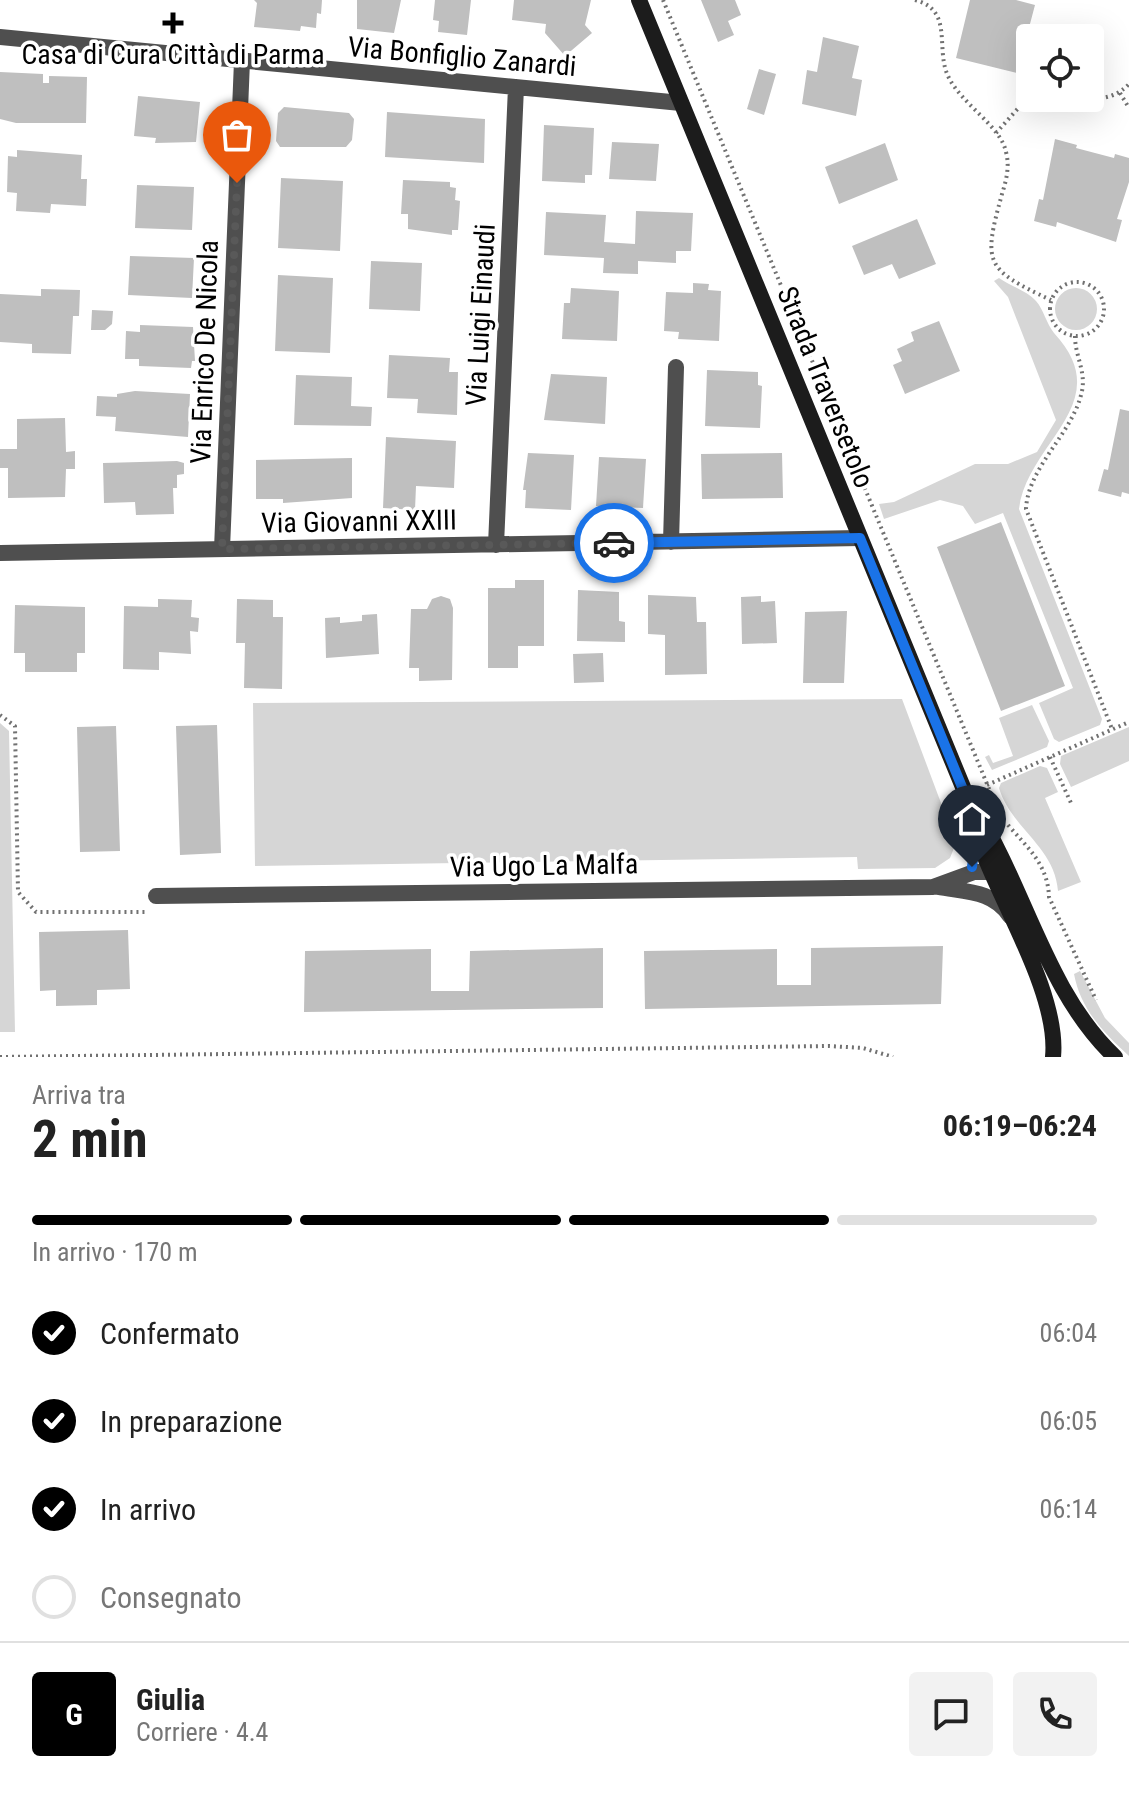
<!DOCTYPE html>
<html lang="it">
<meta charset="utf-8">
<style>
body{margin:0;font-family:"Roboto Condensed",sans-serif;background:#f2f2f2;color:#222;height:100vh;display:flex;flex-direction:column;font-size:30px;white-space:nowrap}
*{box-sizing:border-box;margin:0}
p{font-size:26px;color:#767676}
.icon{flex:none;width:44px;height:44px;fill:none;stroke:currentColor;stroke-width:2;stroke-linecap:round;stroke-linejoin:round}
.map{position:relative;height:1057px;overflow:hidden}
.sheet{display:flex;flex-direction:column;background:#fff;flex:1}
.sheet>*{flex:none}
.tools{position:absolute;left:1016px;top:24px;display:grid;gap:16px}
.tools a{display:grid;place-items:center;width:88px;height:88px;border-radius:8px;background:#fff;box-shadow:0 8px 32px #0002;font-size:40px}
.pin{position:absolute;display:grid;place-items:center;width:68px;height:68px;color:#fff;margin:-82px -34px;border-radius:50% 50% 50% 0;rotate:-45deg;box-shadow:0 0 8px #0007}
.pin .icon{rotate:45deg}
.courier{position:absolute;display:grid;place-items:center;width:80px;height:80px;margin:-40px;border:6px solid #1a73e8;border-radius:50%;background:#fff;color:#222;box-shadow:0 2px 10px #0007}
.summary em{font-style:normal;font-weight:700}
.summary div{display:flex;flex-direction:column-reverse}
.summary{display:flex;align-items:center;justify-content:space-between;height:136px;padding:0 32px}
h1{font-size:52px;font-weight:700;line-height:60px}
.bar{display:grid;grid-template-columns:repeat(4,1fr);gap:12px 8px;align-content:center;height:96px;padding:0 32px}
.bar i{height:10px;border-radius:6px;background:#e0e0e0}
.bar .on{background:#000}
.bar p{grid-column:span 4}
.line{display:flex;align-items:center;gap:20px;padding:0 32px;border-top:2px solid #e0e0e0}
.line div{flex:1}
.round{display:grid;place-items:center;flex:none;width:84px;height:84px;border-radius:8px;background:#f2f2f2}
ol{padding:0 32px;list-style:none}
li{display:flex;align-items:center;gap:24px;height:88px}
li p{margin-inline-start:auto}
li .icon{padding:8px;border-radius:50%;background:#000;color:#fff;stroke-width:4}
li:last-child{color:#767676}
li i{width:44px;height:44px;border:4px solid #e0e0e0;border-radius:50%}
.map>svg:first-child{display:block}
.green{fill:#d6d6d6}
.building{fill:#bfbfbf}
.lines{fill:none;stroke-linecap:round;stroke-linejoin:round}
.path{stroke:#717171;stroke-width:4;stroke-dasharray:2 4;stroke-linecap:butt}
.minor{stroke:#4f4f4f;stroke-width:16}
.secondary{stroke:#1c1c1c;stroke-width:16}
.done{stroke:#595959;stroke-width:8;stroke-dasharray:0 14.4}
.route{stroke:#1a73e8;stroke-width:10}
.poi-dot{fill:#000;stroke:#fff;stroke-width:3}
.labels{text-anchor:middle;stroke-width:7;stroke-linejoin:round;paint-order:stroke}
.poi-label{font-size:28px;fill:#000;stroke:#fff}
.street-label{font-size:28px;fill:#000;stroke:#fff}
</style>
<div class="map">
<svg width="1129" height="1057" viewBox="0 0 1129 1057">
<rect width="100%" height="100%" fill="#fff"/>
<!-- green -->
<path class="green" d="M999,278c11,8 28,13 37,23 8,9 10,22 18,32 65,70 -27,109 -35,176l83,210 -2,6 -41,17 -5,-3 -15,-36 34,-15 -70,-175 -28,11 -12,-18 -23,-6 -56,19 -5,-15 15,-2 81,-38h33l29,-12 19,-32 -48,-123 -14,-16z
M1055 309a21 21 0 1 1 42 0a21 21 0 1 1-42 0Z
M902,699l54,144 -6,15 -15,10 -77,1 -1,-12 -602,9 -2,-163z
M1032,705l17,36 -2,6 -55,23 -7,-13 4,-2 4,8 20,-7 -14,-38z
M0,723l9,8 6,301h-15z
M1129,727v34l-58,26 -11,-23 1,-8z
M1040,766l7,2 11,24 -13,6 36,84 -23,9c-3,-44 -47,-63 -59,-103l2,-5z
M1080,971l25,47 24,25v13c-26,-24 -48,-46 -55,-82z"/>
<!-- building -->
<path class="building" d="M254,0h68l-1,14 -4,-1 -1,15 -15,-2 -1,5 -46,-4 3,-24z
M357,0h44l-7,33 -37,-4z
M435,0h36l-4,35 -29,-3 1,-11 -6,-1z
M514,0h77l-6,25 7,8 -27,23 -20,-23 1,-9 -34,-4z
M701,0h34l6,15 -13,6 6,14 -16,7z
M970,0h46l19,5 -18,68 -61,-15z
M823,37l36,9 -7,32 10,2 -6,36 -54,-12 5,-34 10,2z
M759,69l17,5 -12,41 -17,-6z
M0,72l43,2v9h6v-7l38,1 -1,46h-70l-16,-4z
M138,96l62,6 -4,40 -41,1 1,-5 -22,-2z
M284,107l65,6 5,6 -2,21 -6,7h-66l-4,-6 2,-28z
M387,112l98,7 -1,44 -99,-6z
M544,125l50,3 -2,47h-7v8l-43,-2z
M1055,139l22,6 -1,3 38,10 1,-4 14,4v24l-12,37 5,1 -6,22 -59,-20 -1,5 -22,-6 5,-22 4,1z
M612,142l47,2 -3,37 -47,-2z
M885,143l13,37 -59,24 -14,-37z
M17,150l65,5 -1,24h6l-1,27 -35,-2 -1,9 -34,-2 1,-18 -10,-1 1,-36 9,1z
M281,178l62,3 -3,70 -62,-3z
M403,180l47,2v5l6,1 -1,12 5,1 -2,29h-6v5l-44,-6v-15h-7z
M137,185l57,2 -2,43 -57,-2z
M636,211l57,2 -2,38h-15v12l-38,-2v13l-35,-1 1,-15 -60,-3 2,-43 60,3 -2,27 31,2z
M917,219l19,45 -37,15 -7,-15 -28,11 -12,-29z
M130,256l64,2 -2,40 -64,-3z
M371,261l51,2 -2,48 -51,-2z
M278,275l55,3 -3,75 -55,-2z
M693,283l16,1 -1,6 13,1 -2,50 -41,-2 1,-7 -15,-1 2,-39 27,1z
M571,288l48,3 -2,50 -55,-2 2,-36h6z
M41,289l39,1 -1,26h-6l-2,38 -39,-1v-9l-32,-2v-48l41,2z
M92,310l21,1 -1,13 -7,6h-14z
M939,321l21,50 -55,23 -12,-29 9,-4 -5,-12 17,-8 -3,-9z
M140,325l53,2 2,34h-3l-1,7 -52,-2v-7h-14l1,-28 14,1z
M389,355l61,3 -1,14h9l-1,43 -40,-2 1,-14 -31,-1z
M707,370l51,2v13l4,1 -2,42 -55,-2z
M551,374l56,3 -2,47 -61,-4z
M296,375l56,2 -1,29 21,1 -1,19 -77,-1z
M135,391l55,3 -2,43 -73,-6 1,-14 -20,-1 1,-20 20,1v-3z
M1120,409l9,2v83l-7,-2 -1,5 -23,-6 6,-22 4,1z
M65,418l1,34 9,-1v18h-9l-1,28 -57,1v-30h-8v-19h17v-30z
M386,437l70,4 -2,47 -38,-2 -1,24 -32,-2z
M528,453l46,2 -3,55 -46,-2 1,-18h-3z
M782,453l1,45 -81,1 -1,-45z
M599,457l47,2 -3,49 -47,-2z
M352,458v40l-69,5v-4h-27v-39z
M177,461l7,2v11l-7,1v13h-4l1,26 -38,1 -1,-13 -31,1 -1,-40z
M1001,522l64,164 -64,25 -64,-164z
M515,580h29v66h-26v22h-30v-80h27z
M578,590l41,2v29l6,1v20l-48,-1z
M648,595l48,2 1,25h9l1,52 -42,1v-40l-17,-1z
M441,596l9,3 3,9 -1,72 -33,1v-13h-10l2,-59h16l5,-10z
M761,596v6l14,-1 2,42 -35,1 -1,-47z
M158,599l34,1 -1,17 8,1 -1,14 -8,-1 1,23 -32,-2v18l-36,-1 1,-63 34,1z
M237,599l36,1v17h10l-1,72 -38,-1 1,-45h-9z
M15,605l70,2v46h-8v19h-52v-19h-11z
M847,611l-3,72h-41l2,-71z
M377,614l2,40 -53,4 -1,-40 15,-1v6l22,-2v-6z
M603,653l1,29 -30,1 -1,-29z
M217,725l4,128 -41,2 -4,-129z
M116,726l4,125 -40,1 -3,-125z
M128,930l2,59 -33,1v15l-41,1v-16l-16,1 -1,-59z
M943,946l-2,58 -296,5 -1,-58 133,-2v36h34v-37z
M603,948v60l-299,4 1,-61 126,-2v42h38l1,-40z"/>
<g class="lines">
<!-- path -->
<path class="path" d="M663,0l329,796
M915,0c39,10 20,48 33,76 13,28 53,50 58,76 4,15 0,29 -4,42 -19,69 -18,75 49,106
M1120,93l9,15
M1064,98c24,1 47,5 65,-14
M996,133l26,-29 20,-6
M1050 309a27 27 0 1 1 54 0a27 27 0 1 1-54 0Z
M1075,336c0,20 11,35 7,55 -9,43 -54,75 -56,118l86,220
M0,715l15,11 3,166 18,20h109
M1050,757l21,46
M987,785l142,-63
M1008,825c20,23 40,40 41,72l47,103
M0,1057l829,-11 34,2 30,9"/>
<!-- minor -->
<path class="minor" d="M0,37l681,66
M671,542l5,-175
M496,545l20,-458
M222,549l20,-488
M0,553l860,-15
M938,887c27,5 55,3 72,29
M156,896l777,-9 41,-15h29"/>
<!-- secondary -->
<path class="secondary" d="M639,0l326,792c7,20 10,41 18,60 22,58 76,145 70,205
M974,808c51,78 71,183 141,249"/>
</g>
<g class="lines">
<!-- done -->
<path class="done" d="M237,183l-15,366 392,-6"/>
<!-- route -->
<path class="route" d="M614,543l246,-5 109,266 7,33 -4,30"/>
</g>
<!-- markers -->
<path class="poi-dot" d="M169 11h8v8h8v8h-8v8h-8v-8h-8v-8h8z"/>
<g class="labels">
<!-- poi labels -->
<g class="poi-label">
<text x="173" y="64">Casa di Cura Città di Parma</text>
</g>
<!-- street labels -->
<g class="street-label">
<text transform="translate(462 56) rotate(5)" y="10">Via Bonfiglio Zanardi</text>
<text transform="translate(480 315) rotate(-87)" y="10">Via Luigi Einaudi</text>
<text transform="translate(204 352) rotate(-88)" y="10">Via Enrico De Nicola</text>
<text transform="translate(826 387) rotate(68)" y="10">Strada Traversetolo</text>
<text transform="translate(359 521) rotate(-1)" y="10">Via Giovanni XXIII</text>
<text transform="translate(544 865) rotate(-1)" y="10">Via Ugo La Malfa</text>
</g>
</g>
</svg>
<div class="tools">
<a><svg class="icon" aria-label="locate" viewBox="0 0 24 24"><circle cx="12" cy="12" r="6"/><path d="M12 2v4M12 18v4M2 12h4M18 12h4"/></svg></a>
</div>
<div class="pin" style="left:237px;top:183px;background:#ea580c"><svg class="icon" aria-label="bag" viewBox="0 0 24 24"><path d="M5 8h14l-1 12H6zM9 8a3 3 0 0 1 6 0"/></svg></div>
<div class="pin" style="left:972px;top:867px;background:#1f2937"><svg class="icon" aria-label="home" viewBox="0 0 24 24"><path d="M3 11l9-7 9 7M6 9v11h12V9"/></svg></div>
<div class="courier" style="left:614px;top:543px"><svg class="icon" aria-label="car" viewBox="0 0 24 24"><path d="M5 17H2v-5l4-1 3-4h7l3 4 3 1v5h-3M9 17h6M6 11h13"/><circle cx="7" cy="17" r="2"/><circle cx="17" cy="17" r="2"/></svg></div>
</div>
<section class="sheet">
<div class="summary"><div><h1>2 min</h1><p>Arriva tra</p></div><em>06:19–06:24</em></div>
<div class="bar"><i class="on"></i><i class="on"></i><i class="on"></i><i></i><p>In arrivo · 170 m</p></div>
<ol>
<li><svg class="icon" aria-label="check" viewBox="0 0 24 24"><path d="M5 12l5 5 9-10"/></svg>Confermato<p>06:04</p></li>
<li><svg class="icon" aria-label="check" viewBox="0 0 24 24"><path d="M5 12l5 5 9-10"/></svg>In preparazione<p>06:05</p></li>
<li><svg class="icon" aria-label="check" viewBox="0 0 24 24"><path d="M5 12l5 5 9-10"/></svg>In arrivo<p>06:14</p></li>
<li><i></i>Consegnato</li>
</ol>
<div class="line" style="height:144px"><b class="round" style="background:#000;color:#fff">G</b><div><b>Giulia</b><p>Corriere · 4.4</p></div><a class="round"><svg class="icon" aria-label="chat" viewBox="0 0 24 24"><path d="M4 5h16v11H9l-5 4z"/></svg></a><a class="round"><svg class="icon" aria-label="phone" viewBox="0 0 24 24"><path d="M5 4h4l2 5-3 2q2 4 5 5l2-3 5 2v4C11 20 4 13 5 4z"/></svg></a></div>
</section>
